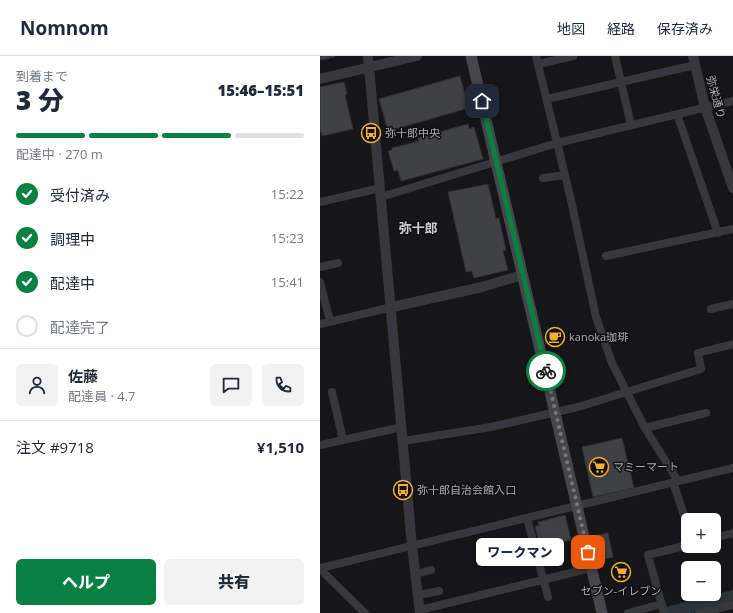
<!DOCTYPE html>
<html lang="ja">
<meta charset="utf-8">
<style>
body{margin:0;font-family:"Open Sans","Noto Sans JP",sans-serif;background:#f2f2f3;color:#1f2937;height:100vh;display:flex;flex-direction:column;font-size:15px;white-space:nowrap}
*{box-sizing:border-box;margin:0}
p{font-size:13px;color:#747a83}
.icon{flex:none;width:22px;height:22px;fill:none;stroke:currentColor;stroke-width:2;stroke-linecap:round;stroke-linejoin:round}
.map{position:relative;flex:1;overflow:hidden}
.sheet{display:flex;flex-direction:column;background:#fff;width:320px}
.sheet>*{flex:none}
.tools{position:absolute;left:361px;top:457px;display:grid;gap:8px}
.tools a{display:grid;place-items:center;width:40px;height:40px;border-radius:6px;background:#fff;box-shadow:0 2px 10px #0003;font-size:20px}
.pin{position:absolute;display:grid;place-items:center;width:34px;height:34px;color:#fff;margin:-17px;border-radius:8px;box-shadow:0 2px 6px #0006}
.courier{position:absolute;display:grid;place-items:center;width:40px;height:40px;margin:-20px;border:3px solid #0b8043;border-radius:50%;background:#fff;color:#222;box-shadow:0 1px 5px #0007}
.bubble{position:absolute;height:28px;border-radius:6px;background:#fff;box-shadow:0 2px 10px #0003;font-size:13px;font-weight:800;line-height:28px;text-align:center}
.summary em{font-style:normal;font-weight:800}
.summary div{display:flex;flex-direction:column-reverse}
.summary{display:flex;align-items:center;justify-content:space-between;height:68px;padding:0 16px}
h1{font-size:26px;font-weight:800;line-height:30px}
.bar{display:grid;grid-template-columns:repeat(4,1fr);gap:6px 4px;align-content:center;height:48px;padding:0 16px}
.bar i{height:5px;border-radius:3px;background:#e0e1e3}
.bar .on{background:#0b8043}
.bar p{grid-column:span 4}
.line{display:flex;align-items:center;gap:10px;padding:0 16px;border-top:1px solid #e0e1e3}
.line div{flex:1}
.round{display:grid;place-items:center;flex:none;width:42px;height:42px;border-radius:6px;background:#f2f2f3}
ol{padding:0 16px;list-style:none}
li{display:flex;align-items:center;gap:12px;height:44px}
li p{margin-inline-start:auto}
li .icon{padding:4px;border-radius:50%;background:#0b8043;color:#fff;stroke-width:4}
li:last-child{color:#747a83}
li i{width:22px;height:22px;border:2px solid #e0e1e3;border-radius:50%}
.button{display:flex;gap:8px;margin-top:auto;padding:8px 16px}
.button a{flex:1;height:46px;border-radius:6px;background:#0b8043;color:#fff;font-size:16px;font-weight:800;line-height:46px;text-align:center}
.button a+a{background:#f2f2f3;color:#1f2937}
header{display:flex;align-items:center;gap:24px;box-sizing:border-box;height:56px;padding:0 20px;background:#fff;border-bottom:1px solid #e0e1e3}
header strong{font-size:19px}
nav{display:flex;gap:22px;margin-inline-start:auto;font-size:14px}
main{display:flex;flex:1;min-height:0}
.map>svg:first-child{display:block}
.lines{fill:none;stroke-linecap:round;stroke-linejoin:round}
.river{stroke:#2c353c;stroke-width:12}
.building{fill:#404145;stroke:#303034}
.minor{stroke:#37383d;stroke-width:8}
.tertiary{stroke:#37383d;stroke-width:10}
.secondary{stroke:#45474d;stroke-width:11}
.done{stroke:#757880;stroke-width:4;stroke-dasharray:0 7.2}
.route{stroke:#0b8043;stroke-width:5}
.labels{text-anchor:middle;stroke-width:3;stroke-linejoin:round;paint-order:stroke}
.street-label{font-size:11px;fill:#a8adb8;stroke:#111113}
.poi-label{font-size:11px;fill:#a8adb8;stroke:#111113;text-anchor:start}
.quarter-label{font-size:13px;font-weight:bold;fill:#c9ccd4;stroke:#111113}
</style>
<header>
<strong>Nomnom</strong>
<nav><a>地図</a><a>経路</a><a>保存済み</a></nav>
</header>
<main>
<section class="sheet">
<div class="summary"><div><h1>3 分</h1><p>到着まで</p></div><em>15:46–15:51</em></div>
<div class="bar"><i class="on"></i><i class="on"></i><i class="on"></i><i></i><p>配達中 · 270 m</p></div>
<ol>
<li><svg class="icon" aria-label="check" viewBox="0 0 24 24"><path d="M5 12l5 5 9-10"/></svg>受付済み<p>15:22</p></li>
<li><svg class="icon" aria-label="check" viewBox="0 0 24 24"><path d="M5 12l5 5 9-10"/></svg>調理中<p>15:23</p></li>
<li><svg class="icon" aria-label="check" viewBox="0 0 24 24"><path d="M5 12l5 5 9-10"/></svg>配達中<p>15:41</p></li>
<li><i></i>配達完了</li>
</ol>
<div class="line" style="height:72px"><a class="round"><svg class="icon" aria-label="person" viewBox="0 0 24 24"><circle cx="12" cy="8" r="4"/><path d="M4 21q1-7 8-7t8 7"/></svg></a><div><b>佐藤</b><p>配達員 · 4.7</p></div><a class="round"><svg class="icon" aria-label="chat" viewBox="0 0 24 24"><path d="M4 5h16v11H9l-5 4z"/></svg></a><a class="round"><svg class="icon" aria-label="phone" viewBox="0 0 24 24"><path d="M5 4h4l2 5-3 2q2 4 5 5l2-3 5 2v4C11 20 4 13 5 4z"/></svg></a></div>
<div class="line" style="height:52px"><div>注文 #9718</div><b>¥1,510</b></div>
<div class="button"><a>ヘルプ</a><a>共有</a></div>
</section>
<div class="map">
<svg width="413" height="557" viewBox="0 0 413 557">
<rect width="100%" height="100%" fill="#161618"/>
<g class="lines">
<!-- river -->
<path class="river" d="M346,557l67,-17"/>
</g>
<!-- building -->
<path class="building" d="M0,0h15v1l-15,3z
M140,20l9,32 -81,23 -9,-32z
M24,26l3,12 -2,1 8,34 -31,7 -2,-7v-42z
M148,68l1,5 5,-2 9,32 -82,22 -3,-11 -4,1 -6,-20 4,-1v-2l27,-7 -1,-3z
M168,128l8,35 3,-1 7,32 -3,1 5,19 -34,8 -2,-7 -6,1 -18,-80z
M302,382l12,50 -41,9 -11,-50z
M245,459l6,25 -31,7 -5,-21h4l-1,-4z
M288,477l5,24 -13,3 -6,-24z
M261,504l1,6 -8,2 -1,-6z"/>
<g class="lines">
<!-- minor -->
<path class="minor" d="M216,0l35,144 25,117 16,46 33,65 33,53
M295,0l16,69
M218,8l35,-8
M227,43l148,-34
M357,58l41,119
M223,122l22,-3
M61,141l176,-54 176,-42
M0,146l60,-14
M286,200l127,-27
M0,211l18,-4
M0,226l10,39
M391,253l22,-5
M0,268l72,-17
M12,336l11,48
M325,372l61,-15
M83,385l88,-14 87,-20 123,-38 -3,-16 35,-9
M0,389l82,-18
M353,426l15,45
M207,462l21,79
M394,482l19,-5
M0,512l413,-100
M0,513l45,44
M96,518l15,-4
M98,539l21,-4
M100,554l171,-42
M308,557l34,-9
M344,557l-16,-58 40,-10
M379,557l34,-8"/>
<!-- tertiary -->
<path class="tertiary" d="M48,0l44,490 8,67
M373,0l12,51 28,81
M0,23l97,-23
M72,251l90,-20 40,-12"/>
<!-- secondary -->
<path class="secondary" d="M151,0l131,557"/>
</g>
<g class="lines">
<!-- done -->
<path class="done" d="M226,315l42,181"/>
<!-- route -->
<path class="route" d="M162,45l64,270"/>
</g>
<!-- icons -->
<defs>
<symbol id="bus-ring" viewBox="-11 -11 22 22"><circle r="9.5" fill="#111113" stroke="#f2b134" stroke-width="1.5"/><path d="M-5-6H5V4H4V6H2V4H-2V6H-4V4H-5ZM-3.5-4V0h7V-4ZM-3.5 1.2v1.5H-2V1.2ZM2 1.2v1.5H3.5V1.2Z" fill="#f2b134"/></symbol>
<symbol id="cafe-ring" viewBox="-11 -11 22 22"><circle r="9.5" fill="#111113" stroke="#f2b134" stroke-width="1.5"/><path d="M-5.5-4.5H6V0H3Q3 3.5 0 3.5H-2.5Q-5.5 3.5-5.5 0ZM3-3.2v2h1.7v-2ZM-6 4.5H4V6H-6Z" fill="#f2b134"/></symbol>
<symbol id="supermarket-ring" viewBox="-11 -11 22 22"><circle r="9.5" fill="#111113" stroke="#f2b134" stroke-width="1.5"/><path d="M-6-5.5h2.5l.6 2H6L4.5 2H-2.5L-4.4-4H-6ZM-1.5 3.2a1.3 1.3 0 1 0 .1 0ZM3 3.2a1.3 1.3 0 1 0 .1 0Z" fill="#f2b134"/></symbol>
</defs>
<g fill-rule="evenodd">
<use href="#bus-ring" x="40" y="66" width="22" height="22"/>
<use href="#cafe-ring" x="224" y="270" width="22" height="22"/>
<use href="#supermarket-ring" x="268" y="400" width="22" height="22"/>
<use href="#bus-ring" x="72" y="423" width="22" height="22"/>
<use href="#supermarket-ring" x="290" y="505" width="22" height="22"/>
</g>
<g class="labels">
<!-- street labels -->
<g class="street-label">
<text transform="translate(396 41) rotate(75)" y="4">弥栄通り</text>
</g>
<!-- poi labels -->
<g class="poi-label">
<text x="65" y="81">弥十郎中央</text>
<text x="249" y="285">kanoka珈琲</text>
<text x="293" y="415">マミーマート</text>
<text x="97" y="438">弥十郎自治会館入口</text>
<text x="301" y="539" text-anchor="middle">セブン-イレブン</text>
</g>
<!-- quarter labels -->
<g class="quarter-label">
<text x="98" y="177">弥十郎</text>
</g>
</g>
</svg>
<div class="tools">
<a>+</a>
<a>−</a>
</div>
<div class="pin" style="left:268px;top:496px;background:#ea580c"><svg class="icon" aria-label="bag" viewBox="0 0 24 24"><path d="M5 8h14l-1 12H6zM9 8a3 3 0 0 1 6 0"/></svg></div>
<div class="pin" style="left:162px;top:45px;background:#1f2937"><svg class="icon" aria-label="home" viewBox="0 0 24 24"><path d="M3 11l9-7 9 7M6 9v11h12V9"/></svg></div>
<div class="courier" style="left:226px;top:315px"><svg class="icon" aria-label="bike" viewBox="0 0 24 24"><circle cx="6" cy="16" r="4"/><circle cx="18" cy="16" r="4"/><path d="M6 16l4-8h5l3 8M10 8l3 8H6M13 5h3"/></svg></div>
<div class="bubble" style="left:156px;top:482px;width:88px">ワークマン</div>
</div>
</main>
